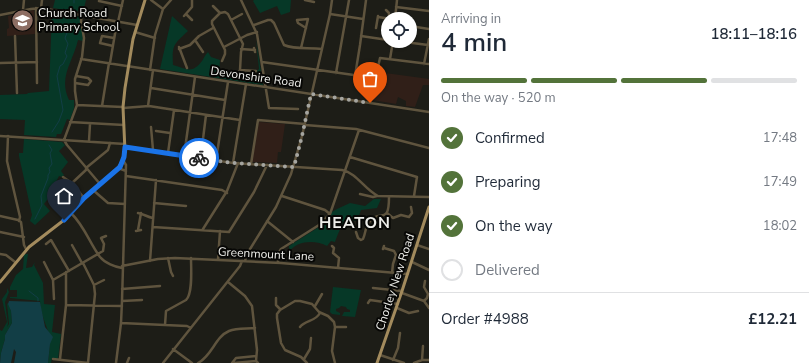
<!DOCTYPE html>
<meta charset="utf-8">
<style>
body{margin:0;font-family:"Nunito Sans",sans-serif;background:#f2f2f3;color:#1f2937;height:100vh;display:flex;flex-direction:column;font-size:15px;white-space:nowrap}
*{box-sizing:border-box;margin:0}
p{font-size:13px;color:#747a83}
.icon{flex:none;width:22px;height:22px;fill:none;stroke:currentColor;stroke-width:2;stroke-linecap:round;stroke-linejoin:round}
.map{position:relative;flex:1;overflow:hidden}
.details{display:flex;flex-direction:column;background:#fff;width:380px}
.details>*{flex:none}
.tools{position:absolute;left:381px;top:12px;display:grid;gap:8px}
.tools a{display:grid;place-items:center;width:36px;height:36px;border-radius:50%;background:#fff;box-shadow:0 1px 3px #0004;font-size:20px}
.pin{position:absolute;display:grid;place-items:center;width:34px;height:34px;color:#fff;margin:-41px -17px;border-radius:50% 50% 50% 0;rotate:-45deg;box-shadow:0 0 4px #0007}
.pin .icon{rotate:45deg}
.courier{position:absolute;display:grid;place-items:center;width:40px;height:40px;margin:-20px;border:3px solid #1a73e8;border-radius:50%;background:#fff;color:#222;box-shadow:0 1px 5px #0007}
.summary em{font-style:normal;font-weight:600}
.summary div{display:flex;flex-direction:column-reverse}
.summary{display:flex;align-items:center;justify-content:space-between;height:68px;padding:0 12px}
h1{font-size:26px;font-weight:600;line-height:30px}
.bar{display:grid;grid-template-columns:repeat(4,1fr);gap:6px 4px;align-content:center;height:48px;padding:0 12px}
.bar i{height:5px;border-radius:3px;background:#e0e1e3}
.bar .current{background:#53733a}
.bar p{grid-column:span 4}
.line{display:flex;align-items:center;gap:10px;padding:0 12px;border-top:1px solid #e0e1e3}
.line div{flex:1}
ol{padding:0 12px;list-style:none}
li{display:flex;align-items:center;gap:12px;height:44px}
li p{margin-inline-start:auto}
li .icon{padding:4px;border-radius:50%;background:#53733a;color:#fff;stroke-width:4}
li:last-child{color:#747a83}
li i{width:22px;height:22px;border:2px solid #e0e1e3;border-radius:50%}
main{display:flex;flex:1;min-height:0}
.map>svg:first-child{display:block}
.education{fill:#301f18}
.green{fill:#063827}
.water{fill:#123e46}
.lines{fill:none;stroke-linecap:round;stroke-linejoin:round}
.stream{stroke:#123e46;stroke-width:1}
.minor{stroke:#5f543e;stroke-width:2.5}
.major{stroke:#a38b5d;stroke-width:3}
.done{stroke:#a5a5a0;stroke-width:4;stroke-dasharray:0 7.2}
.route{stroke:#1a73e8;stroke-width:5}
.labels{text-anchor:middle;stroke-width:4;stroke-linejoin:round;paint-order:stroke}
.poi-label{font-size:12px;fill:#eeeeea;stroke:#070705;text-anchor:start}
.street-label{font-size:12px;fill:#eeeeea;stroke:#070705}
.district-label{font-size:16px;font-weight:bold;letter-spacing:1px;fill:#eeeeea;stroke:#070705}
</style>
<main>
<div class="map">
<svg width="429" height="363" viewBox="0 0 429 363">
<rect width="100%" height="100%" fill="#1d1d17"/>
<!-- education -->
<path class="education" d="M34,10l1,24 -28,2v-7l2,-1 -1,-12z
M378,72l51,7v6h-6l-8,22 -9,-1v-5l-8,-4 -2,7 -23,-4z
M259,122l26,2 -4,28h-3l-1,11 -25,-1z"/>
<!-- green -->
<path class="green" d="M55,0h31l-2,8h-5l-2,4 -24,-4z
M254,0h37l-1,12 -9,3 -4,-9 -17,7 -7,-12z
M52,12l29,5 2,24 -5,-1c-5,22 -20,37 -9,60h5v8l-4,12 -3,-1 -6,15h-4l-1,3 -32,-2 1,-15 -25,-1v-24l27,-1 1,-1 21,-2z
M172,16l16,15c-15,14 -16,14 -15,34 14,4 19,9 29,-4 2,-3 3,-6 6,-9l3,5 9,3 -1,14 38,7v-10l2,-2 -3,-30 7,46 -103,-16z
M24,139l38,3 3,3 -6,6 9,11 -7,9 3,4 -2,2 -3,-1 -4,8 6,5 -8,10 -3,-3 -6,8 6,7 -15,14 -5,-4 2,-6 -13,-59v-3h4z
M374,199h7l-4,9 -16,2 -4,11c-15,-1 -17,8 -22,21l-4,-1 -4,5c-11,-6 -30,-6 -38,6v-6l30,-19 13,-15 5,-3 13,-6 15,3z
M26,254h2l-2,14 6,-1 3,-5 -1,3 9,18 1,21 11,1 -3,27 9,2 -3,25 -6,-1 -1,5h-3c1,-10 3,-22 0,-32 -3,-9 -8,-20 -8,-30l-30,-3v-1h7v-7h-7v-3l6,-12 7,-6 1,-14z
M333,287l28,3 -6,27 -13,-1 2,-4h6v-2l-3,-1 -1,-2 -5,-1 -2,2 -3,1v2l4,2v2l-8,-1 -2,-2z
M7,288l2,4 -4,10 3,22 -1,3 2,-3 -2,-20 1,-1 3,8 1,12 -7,12v4l-4,14 -1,10v-33l2,1 5,-9 -5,-23 5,-7z"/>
<!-- water -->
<path class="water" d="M9,301l31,1 5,25 8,10 -3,7 -2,19h-34l2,-11 -2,-3 -3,14h-11l1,-10 4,-14v-4l7,-12 -1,-12 -3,-7z"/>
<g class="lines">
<!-- stream -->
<path class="stream" d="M74,3v-3
M52,132l7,-11 4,-11 -6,-34 3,-10 3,-2 4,-8 -2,-3 3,-9 -3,-6 3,-8 -2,-6
M35,219l7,-14 -1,-9 7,-18v-3l2,-3 -1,-4 3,-4 -2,-11 2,-3 -3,-5
M29,291l9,7v3"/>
<!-- minor -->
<path class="minor" d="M151,0l12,9
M241,0l16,34 12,74 29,1
M305,0l9,2
M99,1l23,5
M213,6l7,7
M396,7l33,4
M36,8l1,75
M41,8l1,-8
M23,10l1,-10
M386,10l3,3v5
M220,13l5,-1 3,2 15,30 -2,8 -1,18 -2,4
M220,13l-8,8v3l13,26v4l-3,7
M186,14l6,6
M330,14l33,5
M0,15l31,-6 10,-1 96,17
M82,15l-1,6 3,17 -2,19 -7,22v12l2,14 -13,35 3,5 33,39
M184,16l8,-9v-7
M378,17l13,2
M395,19l2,-19
M231,20l11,-6
M118,22l5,-22
M254,25l14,-5h3l3,3 10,22c12,5 25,2 38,4
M410,26l19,3
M376,28l2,-12
M135,32l20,6
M15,36l2,57
M361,36l27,4
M195,40l8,12
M397,41l31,4
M113,46l-13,-3 2,-7 12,2
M179,47l8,21
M224,47l23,-12 10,-3
M254,48l1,4
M301,48l7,-29 -11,1 1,3 8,5
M179,49l11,-4 9,-9 14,-8
M241,49l14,1
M81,59l348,53
M390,59l3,-18
M262,62l113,16
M0,63l37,-1
M110,63l7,-41
M424,64l5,-25
M150,70l5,-35 8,-26 8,-9
M240,70l16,1
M336,73l13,-73
M355,76l5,-31 6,-45
M75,83l13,2 3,-4 -3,-3 -12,-2
M151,88l74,12
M370,103l10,-45 49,6
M77,105l46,2
M102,106l7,-43
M148,106l5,-36
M123,108l26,-2 91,14
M70,122l54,3
M305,125l51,4 73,19
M151,127l2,23
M156,131l14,2
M0,136l125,8
M8,136l-1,25 13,56 -1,4
M89,141l1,-17
M125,147l108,16 109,7c15,3 22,19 36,26l51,1
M202,147l4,-32
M168,153l6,-43
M184,156l11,-79
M350,157l67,20 -3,19
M216,160l12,-78
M233,163l13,-79
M251,164l7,-44 47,4
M86,168l22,-18 2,-7
M118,168l8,3
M126,176l96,14 5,3
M63,177l9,6 12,15
M72,183l15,-14
M93,190l15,13 17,1
M360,194l13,3 4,-1
M282,196l43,14 5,4
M51,198l20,14
M154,203l32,3
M71,213c14,14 18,29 29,44 5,6 15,10 22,11
M138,213c6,1 9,4 15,5
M387,213l6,5 8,-3 8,2 3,-4 -1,-6
M0,216l18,4 3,2 3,23 2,4
M267,221l26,21
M153,227l76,5 25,-40 13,-27
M203,229l24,-38 11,-28
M138,230l3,-17
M136,231l5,-1
M0,232l24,5
M356,232l2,6 3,2 2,-1c3,-6 2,-13 7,-18 10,-12 19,5 19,-24
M46,244l5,-4 18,31
M72,245l10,18
M417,245l12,4
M332,246l2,2 -1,5 6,5 -1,10
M384,248l10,3 2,4 -3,9 -1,9
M383,249l1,-3
M0,254l6,1 9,7
M168,258l3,14 2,4
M218,260l2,-29
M150,261l6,-81
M245,261l2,-7 29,-47 15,-33 11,-38 28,-122 2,-14
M44,262l9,18 1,19
M278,262v-8l3,-5 38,-24 11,-11 29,-84
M412,262l17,8
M83,263l11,22 1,9 -7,69
M122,266l36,-7 17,-1 106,5 127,11
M53,280l50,-29 1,-7 -3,-6 5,-2
M228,282l17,14 7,10 5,44 -1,11 2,2
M94,285l10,-5
M373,288l29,3
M122,289l38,-3
M402,293l22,8 5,7
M276,298v7l4,4
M122,301l20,-1
M424,301l3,-3 1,-4 -4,-7 1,-6
M368,303l2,-3 28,4
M66,305l56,1
M315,306l7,-12
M397,308l12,5 9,-2
M121,323l66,3 4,2
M165,325l1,-14 20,-11c7,-6 5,-32 5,-42
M300,327c5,-7 15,-5 20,-14
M335,327h11
M173,349l19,14
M380,355l24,8
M53,359l35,4
M60,359l6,-54v-33
M304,359l6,-10 1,-11
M393,360l5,-12 2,-15
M422,360l1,-14
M116,363l5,-40 1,-22 4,-136 -3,-5
M127,363l2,-5
M163,363l77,-97 2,-5
M198,363c14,-7 17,-26 31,-32 8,-3 18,-2 26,-3
M232,363l4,-5 20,-2
M234,363l22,-2
M307,363l-6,-6 -16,-7 -4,-7 -4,-25v-4l3,-4 15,-9h5l12,3 7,8 9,4 6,6 1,5 -3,24 3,12
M414,363l8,-3h7"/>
<!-- major -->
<path class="major" d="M0,282l29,-35 35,-27 20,-22 34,-30 4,-6 3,-11 -2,-44 2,-19 8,-49 12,-39
M377,363l25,-72 27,-84"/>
</g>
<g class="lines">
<!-- done -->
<path class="done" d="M199,158l34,5 61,4 8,-31 9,-42 59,9"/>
<!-- route -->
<path class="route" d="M64,220l20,-22 36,-31 4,-10 1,-10 74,11"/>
</g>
<!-- icons -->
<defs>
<symbol id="school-disc" viewBox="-11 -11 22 22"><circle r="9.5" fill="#8d6e63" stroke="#070705"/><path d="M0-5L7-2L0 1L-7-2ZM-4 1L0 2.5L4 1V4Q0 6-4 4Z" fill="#fff"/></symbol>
</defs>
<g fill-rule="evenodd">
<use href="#school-disc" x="10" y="8" width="25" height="25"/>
</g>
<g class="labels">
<!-- poi labels -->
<g class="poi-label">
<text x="38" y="17">Church Road<tspan x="38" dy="14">Primary School</tspan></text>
</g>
<!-- street labels -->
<g class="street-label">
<text transform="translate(256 77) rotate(8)" y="4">Devonshire Road</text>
<text transform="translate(266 254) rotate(3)" y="4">Greenmount Lane</text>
<text transform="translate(395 282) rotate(-72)" y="4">Chorley New Road</text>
</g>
<!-- district labels -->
<g class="district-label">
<text x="355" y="228">HEATON</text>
</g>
</g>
</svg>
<div class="tools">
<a><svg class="icon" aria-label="locate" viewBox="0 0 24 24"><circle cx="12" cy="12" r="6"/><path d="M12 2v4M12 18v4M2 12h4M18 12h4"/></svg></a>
</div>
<div class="pin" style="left:370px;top:103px;background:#ea580c"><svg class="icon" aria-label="bag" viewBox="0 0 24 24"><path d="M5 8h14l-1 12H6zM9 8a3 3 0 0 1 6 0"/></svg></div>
<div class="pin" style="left:64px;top:220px;background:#1f2937"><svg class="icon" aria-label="home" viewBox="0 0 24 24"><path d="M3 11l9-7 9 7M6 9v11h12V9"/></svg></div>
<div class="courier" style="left:199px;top:158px"><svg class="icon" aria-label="bike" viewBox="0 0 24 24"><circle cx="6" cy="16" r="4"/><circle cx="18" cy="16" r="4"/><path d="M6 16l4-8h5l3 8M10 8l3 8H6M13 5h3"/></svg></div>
</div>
<section class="details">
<div class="summary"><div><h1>4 min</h1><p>Arriving in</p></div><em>18:11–18:16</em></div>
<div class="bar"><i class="current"></i><i class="current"></i><i class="current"></i><i></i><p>On the way · 520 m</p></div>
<ol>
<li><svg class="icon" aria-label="check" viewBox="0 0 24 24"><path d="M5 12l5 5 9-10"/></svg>Confirmed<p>17:48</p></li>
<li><svg class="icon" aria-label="check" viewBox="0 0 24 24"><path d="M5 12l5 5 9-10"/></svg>Preparing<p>17:49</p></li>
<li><svg class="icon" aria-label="check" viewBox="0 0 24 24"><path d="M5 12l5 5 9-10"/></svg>On the way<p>18:02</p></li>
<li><i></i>Delivered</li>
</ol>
<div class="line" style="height:52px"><div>Order #4988</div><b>£12.21</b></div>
</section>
</main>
